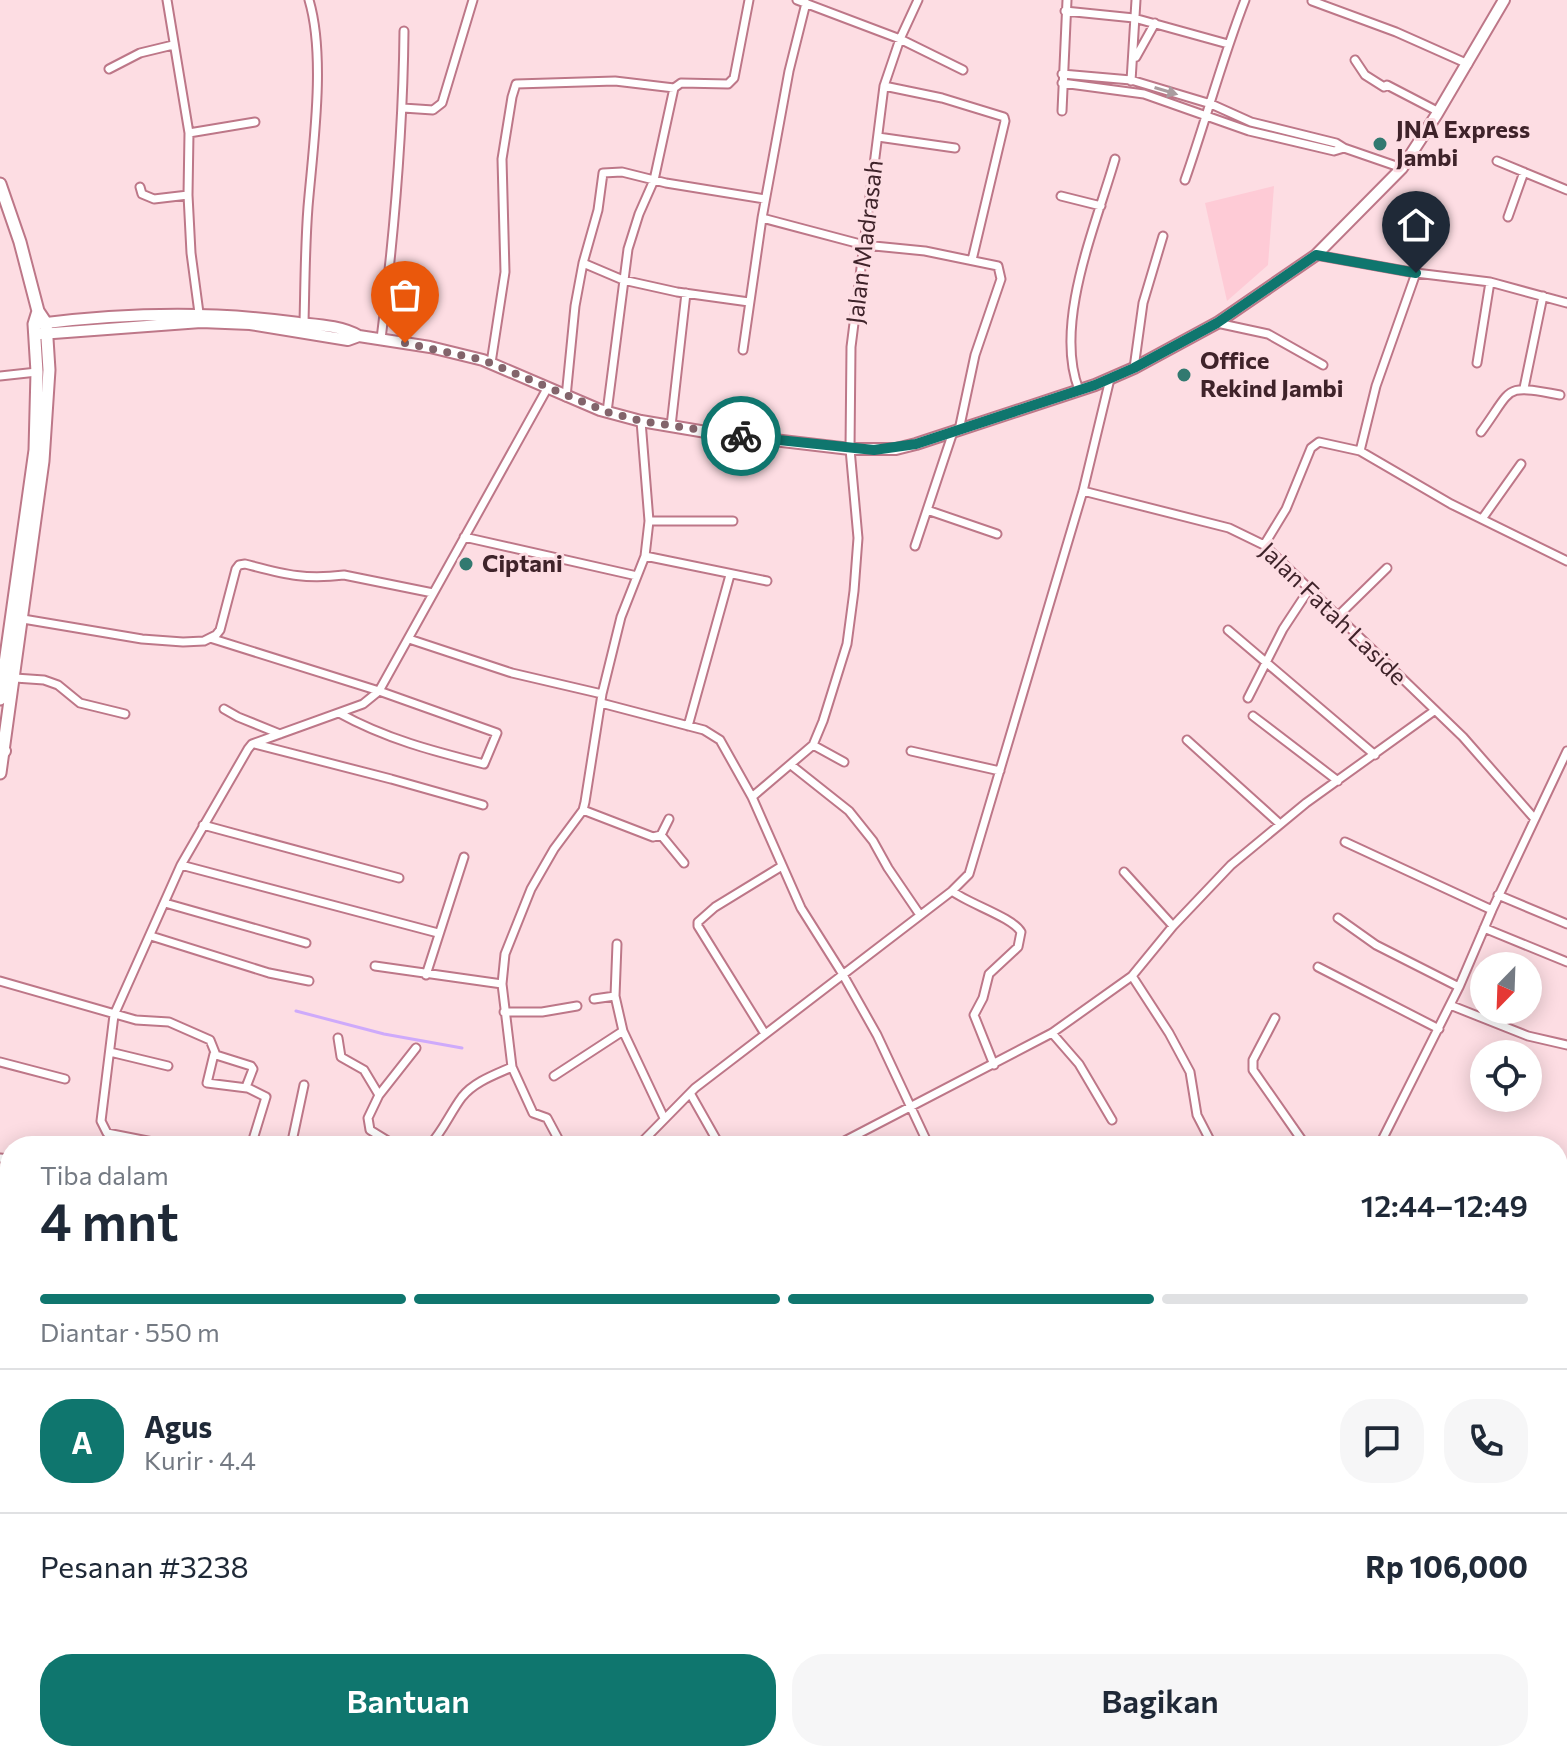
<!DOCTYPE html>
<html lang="id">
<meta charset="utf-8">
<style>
body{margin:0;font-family:Commissioner,sans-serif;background:#f6f6f7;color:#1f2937;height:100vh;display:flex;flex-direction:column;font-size:30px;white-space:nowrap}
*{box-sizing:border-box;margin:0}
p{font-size:26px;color:#747a83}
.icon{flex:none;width:44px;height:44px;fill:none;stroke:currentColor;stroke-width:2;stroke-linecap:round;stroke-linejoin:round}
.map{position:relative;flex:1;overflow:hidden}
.panel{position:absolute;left:0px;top:1136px;width:1568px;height:626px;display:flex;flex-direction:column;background:#fff;border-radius:32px 32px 0 0;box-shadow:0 4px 20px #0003}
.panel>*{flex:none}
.needle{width:52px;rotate:203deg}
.fabs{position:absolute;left:1470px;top:952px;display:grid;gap:16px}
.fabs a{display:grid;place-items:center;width:72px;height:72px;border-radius:50%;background:#fff;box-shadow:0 4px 20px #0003;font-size:40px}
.pin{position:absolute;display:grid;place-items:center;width:68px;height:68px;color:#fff;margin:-82px -34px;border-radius:50% 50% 50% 0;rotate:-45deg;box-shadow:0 0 8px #0007}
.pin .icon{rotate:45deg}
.courier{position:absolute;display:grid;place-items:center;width:80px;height:80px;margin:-40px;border:6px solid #0f766e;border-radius:50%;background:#fff;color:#222;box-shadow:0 2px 10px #0007}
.head em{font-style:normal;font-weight:600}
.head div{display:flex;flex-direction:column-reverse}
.head{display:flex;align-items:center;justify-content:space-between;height:136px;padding:0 40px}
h1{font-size:52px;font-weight:600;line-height:60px}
.bar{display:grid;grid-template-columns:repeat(4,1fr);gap:12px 8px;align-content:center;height:96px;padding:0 40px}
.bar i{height:10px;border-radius:6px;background:#e0e1e3}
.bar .active{background:#0f766e}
.bar p{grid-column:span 4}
.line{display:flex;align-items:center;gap:20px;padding:0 40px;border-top:2px solid #e0e1e3}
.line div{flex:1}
.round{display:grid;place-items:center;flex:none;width:84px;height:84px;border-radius:32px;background:#f6f6f7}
.action{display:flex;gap:16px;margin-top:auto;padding:16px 40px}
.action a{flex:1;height:92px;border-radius:32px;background:#0f766e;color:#fff;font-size:32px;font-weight:600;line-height:92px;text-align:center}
.action a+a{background:#f6f6f7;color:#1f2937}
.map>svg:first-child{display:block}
.built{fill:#fecbd6}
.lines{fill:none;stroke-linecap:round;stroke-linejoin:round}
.stream{stroke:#ceaafb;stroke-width:3}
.street-casing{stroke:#bd7788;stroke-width:11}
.secondary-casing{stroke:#bd7788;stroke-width:14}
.primary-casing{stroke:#bd7788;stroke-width:15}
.highway-casing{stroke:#bd7788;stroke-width:16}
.street{stroke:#fff;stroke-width:7}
.secondary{stroke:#fff;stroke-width:10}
.primary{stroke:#fff;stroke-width:11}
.highway{stroke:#fff;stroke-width:12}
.oneway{fill:#a99c9f}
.done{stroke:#82646b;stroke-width:8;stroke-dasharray:0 14.4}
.route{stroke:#0f766e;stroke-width:10}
.poi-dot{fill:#327970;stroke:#fddde3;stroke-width:3}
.labels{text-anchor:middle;stroke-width:6;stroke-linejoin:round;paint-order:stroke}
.poi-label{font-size:24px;font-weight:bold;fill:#3f232a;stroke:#fddde3;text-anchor:start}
.street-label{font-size:24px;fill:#3f232a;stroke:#fddde3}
</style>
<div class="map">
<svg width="1567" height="1761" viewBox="0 0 1567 1761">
<rect width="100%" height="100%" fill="#fddde3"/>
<!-- built -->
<path class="built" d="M1274,186l-6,79 -41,36 -22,-98z"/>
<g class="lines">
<!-- stream -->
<path class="stream" d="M296,1011l88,23 78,14"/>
<defs>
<path id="street" d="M167,0l22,133 -1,62 3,58 8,60
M797,0l103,39 63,31
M1312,1l84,31 72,32
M806,3l-17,68 -27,147 102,27 61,6 73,15 3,13 -26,76 -16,75
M1065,11l69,7 94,26
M1136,57l19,-34
M1355,60l10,15 19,12 3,-2 52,27
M109,69l31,-16 33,-8
M1062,74l69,6 80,24 40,18 85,21 8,5 58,20
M1131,81l5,-81
M1062,83l82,11 105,37 85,20 10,-3
M884,86l58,12 62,19 1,4 -33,139
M403,108l30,2 9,-7 31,-103
M1062,111l5,-111
M189,133l66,-11
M878,137l77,11
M1497,161l70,29
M1185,180c21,-60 37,-121 60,-180
M140,187l2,7 12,5 34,-4
M1061,196l40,10
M1508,217l16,-45
M1316,255l100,18 74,9 77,21
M583,263l40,17 54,12 72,10
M304,323c1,-38 1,-77 4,-116 5,-60 18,-150 1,-207
M1217,323l51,11 55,31
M381,339c13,-103 22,-205 23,-308
M743,350l19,-132
M491,363l14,-91 -3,-113 10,-62 4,-13 99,-3 59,7
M1477,363l13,-81
M1134,368l9,-65 20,-67
M0,376l37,-4
M1524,388l19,-92
M1079,390c-26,-66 17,-165 36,-231
M566,397l9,-91 8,-43 15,-53 5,-37 19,-1 44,11 99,16
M607,412l21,-163 11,-35 15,-34 20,-92 7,-5 47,1 6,-6 15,-78
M671,426l15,-133
M1481,432c33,-45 21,-48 79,-37
M1360,451l16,-65 40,-113
M1083,491l146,37 35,17 199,192 71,81
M927,510l70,24
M1482,519l39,-55
M649,521h84
M464,537l173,39
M1264,545l22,-36 25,-61 8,-6 41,9 91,53 116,57
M915,546l38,-114
M645,556l122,25
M1338,616l49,-48
M23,619l119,20 41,3 21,-1 12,-6 4,-5 16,-61 3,-4 6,-1c39,10 58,16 99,11l89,18
M1228,630l147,125
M210,638l169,53 118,42 -13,31c-51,-13 -98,-25 -145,-51
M409,639l103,34 90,21
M15,678l29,2 14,5 22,18 45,11
M1248,698l35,-69 27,-41
M601,703l103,27 16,10 32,57 49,111 41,65 35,62 52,111
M224,709l14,8 42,17
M1253,716l85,65
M688,726l42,-151
M1187,740l93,84
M255,744l136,35 92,26
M813,745l31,17
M911,751l89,20
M791,765l58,46 24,30 15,27 32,47
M752,797l61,-52 10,-24 24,-77 7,-53 4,-53 -8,-89 1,-102 33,-261 16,-47 18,-39
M583,810l70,27 8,-2 8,-16
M203,825l196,53
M661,835l23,28
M1345,842l147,68
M181,865l257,68
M1124,872l49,54
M952,891c17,13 60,26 69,41l-3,15 -29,27 -6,24 -9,17 20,50
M1498,895l69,29
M165,903l141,40
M1338,918l38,27 83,42
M1484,928l83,34
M151,936l118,37 40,8
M617,944l-2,52 8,35 41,87
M375,966l127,18
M1318,967l121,62
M426,975l38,-118
M1132,976l37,57 21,39 7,43 16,31
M0,981l136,39 33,2 41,18 6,15 35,11 2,3 -7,18 20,10 -15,49
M594,999l21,-3
M1450,1005l78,31 39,9
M504,1012h38l35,-6
M1275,1018l-22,42v10l53,76
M1052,1033l27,31 33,56
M765,1034l-67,-108v-4l17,-15 67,-41
M338,1038l3,19 23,13 15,25
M110,1052l58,14
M214,1054l-7,29 40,5
M0,1062l65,17
M554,1076l69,-45
M690,1093l30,53
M1101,1143l1,3
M173,1146l-66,-13 -6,-12 13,-106 67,-150 67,-116 4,-5 111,-40 16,-13 169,-304
M291,1146l13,-61
M396,1146l-26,-16 -2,-12 11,-23 37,-47
M429,1146c14,-15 21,-33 33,-49 12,-15 32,-22 50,-30
M562,1146l-15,-28 -14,-5 -21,-46 -10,-83 3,-30 26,-65 23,-40 29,-39 2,-8 17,-108 19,-77 24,-61 4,-35 -8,-100
M638,1146l57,-58 257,-197 17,-17 114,-383 27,-112
M835,1146l217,-113 80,-57 41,-50 58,-61 75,-62 128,-92
M1379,1146l80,-159 33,-77 75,-159
M0,1158l10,1
M0,1200h8
M1558,1276l9,-10
M1558,1337l9,-1
M0,1347l10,-2
M1558,1434l9,-4
M1558,1472l9,2
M1558,1525l9,6
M1558,1607l9,-5
M213,1752l8,9
M504,1752l2,9
M563,1752l2,9
M794,1752l1,9
M940,1752l2,9
M1025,1752l1,9
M1155,1752l3,9
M174,1761l30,-5 5,-4
M299,1761l1,-9
M401,1761l1,-9
M1089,1761l19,-9
M1502,1761l9,-9"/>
<path id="secondary" d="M38,324c87,-11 175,-13 261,-1 20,2 43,3 60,13l71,11 53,13 117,50 41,11 65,11 144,17h46l20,-5 179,-59 39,-17 83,-45 99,-68 86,-87 35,-54 67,-114
M40,334l161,-12 49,2 98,16 11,-4
M700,1752l2,9
M1454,1752l3,9"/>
<path id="primary" d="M0,184l20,58 18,69 8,12 3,47 -6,91 -43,312
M0,699l35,-249 2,-78 -3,-48 4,-13"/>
<path id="highway" d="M0,752l4,-1"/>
</defs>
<!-- street casing -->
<use href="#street" class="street-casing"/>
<!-- secondary casing -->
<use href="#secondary" class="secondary-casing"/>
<!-- primary casing -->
<use href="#primary" class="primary-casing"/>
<!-- highway casing -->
<use href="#highway" class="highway-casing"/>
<!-- street -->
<use href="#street" class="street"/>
<!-- secondary -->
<use href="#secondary" class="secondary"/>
<!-- primary -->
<use href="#primary" class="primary"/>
<!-- highway -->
<use href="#highway" class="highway"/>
</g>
<!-- one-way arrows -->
<defs><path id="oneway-solid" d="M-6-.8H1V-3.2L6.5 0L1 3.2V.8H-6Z" transform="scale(2)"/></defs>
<use class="oneway" href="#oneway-solid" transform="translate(1166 91) rotate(17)"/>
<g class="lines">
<!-- done -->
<path class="done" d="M405,343l78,17 124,52 34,9 100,15"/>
<!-- route -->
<path class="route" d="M741,436l133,14 42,-6 179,-59 39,-17 83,-45 99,-68 100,18"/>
</g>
<!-- markers -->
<g class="poi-dot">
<circle cx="1380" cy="144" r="8"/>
<circle cx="1184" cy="375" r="8"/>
<circle cx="466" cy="564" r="8"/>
</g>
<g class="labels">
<!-- poi labels -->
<g class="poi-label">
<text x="1396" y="138">JNA Express<tspan x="1396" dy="28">Jambi</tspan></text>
<text x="1200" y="369">Office<tspan x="1200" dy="28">Rekind Jambi</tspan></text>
<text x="482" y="572">Ciptani</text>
</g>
<!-- street labels -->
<g class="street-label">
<text transform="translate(865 242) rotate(-83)" y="8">Jalan Madrasah</text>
<text transform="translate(1333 614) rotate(44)" y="8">Jalan Fatah Laside</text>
</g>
</g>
</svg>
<div class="fabs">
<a><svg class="needle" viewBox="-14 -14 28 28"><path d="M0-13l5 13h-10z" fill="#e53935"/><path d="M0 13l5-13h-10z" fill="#747a83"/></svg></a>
<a><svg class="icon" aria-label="locate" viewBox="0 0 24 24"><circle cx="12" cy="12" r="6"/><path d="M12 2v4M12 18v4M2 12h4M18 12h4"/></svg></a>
</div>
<div class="pin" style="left:405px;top:343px;background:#ea580c"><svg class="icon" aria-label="bag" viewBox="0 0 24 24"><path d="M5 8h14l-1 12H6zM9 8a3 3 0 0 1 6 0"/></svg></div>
<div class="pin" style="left:1416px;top:273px;background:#1f2937"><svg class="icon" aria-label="home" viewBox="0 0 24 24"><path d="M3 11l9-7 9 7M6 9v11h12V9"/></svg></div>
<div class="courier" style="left:741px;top:436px"><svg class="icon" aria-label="bike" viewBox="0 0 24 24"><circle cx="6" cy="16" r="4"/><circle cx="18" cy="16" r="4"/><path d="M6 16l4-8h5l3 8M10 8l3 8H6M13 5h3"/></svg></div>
<section class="panel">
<div class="head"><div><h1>4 mnt</h1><p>Tiba dalam</p></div><em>12:44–12:49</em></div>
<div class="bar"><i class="active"></i><i class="active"></i><i class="active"></i><i></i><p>Diantar · 550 m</p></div>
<div class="line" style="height:144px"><b class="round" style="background:#0f766e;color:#fff">A</b><div><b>Agus</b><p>Kurir · 4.4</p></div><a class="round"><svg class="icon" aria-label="chat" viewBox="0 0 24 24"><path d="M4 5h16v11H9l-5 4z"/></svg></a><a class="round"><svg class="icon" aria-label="phone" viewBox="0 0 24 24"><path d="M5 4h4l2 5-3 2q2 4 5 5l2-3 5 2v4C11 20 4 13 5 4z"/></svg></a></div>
<div class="line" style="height:104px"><div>Pesanan #3238</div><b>Rp 106,000</b></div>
<div class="action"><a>Bantuan</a><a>Bagikan</a></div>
</section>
</div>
